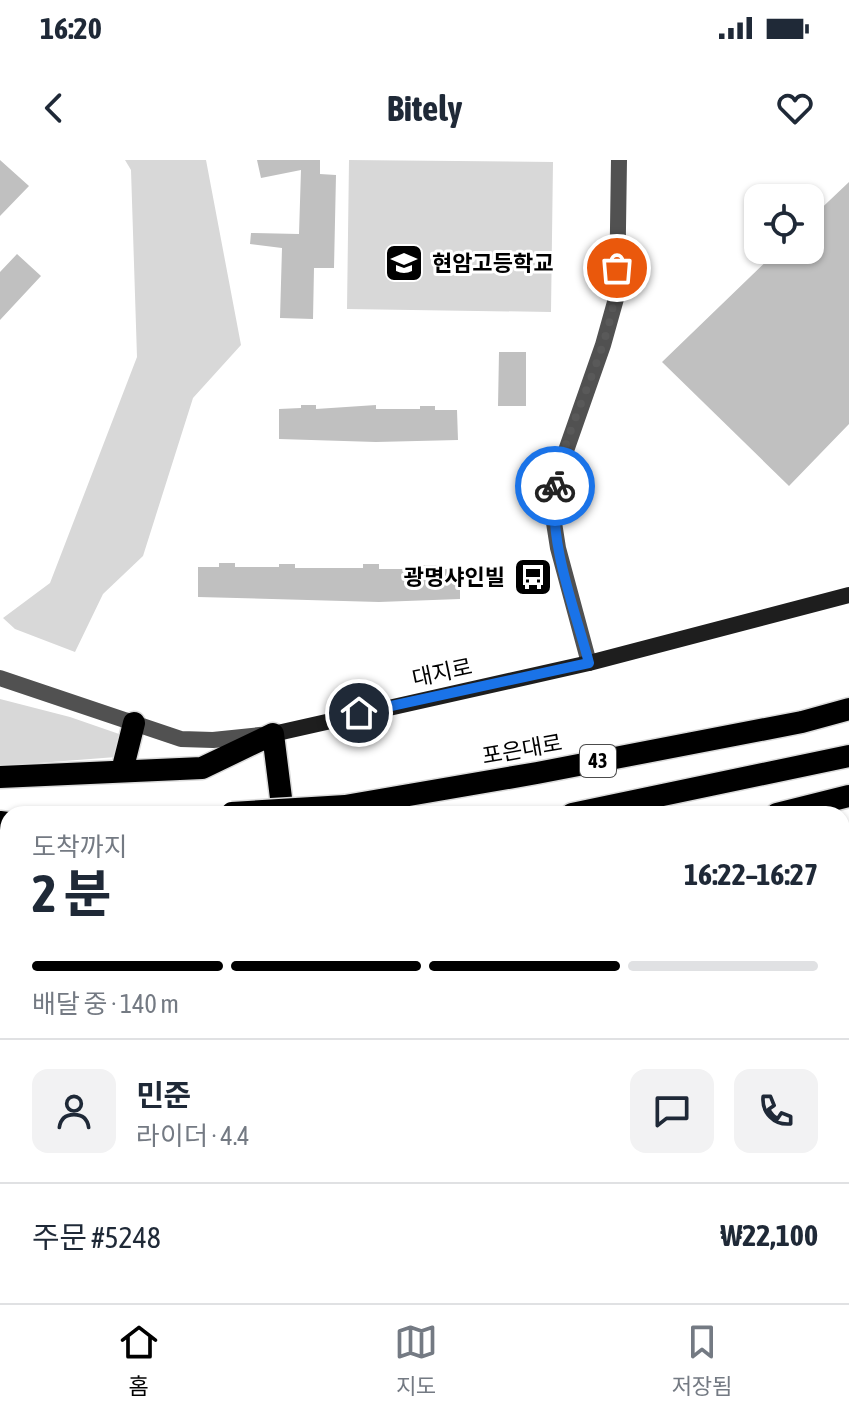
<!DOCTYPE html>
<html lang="ko">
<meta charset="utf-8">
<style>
body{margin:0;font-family:"Asap Condensed","Noto Sans KR",sans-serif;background:#f2f2f3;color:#1f2937;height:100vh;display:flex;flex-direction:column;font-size:30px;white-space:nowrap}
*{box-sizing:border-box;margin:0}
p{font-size:26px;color:#747a83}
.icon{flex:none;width:44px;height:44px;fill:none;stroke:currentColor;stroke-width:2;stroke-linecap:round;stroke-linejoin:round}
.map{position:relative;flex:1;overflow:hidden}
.side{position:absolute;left:0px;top:646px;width:850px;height:498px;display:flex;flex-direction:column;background:#fff;border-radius:24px 24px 0 0;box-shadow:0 2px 6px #0004}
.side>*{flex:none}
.tools{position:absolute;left:744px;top:24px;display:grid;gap:16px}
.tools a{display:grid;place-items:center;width:80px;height:80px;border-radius:16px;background:#fff;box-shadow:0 2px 6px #0004;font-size:40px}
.pin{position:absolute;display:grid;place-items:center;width:68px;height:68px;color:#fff;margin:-34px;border:4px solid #fff;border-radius:50%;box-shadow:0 2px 8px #0007}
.courier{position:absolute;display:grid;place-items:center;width:80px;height:80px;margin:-40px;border:6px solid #1a73e8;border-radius:50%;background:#fff;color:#222;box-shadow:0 2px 10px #0007}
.head em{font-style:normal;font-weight:700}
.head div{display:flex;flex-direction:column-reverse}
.head{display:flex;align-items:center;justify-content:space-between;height:136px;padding:0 32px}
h1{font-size:52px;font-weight:700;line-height:60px}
.bar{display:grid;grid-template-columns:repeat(4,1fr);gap:12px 8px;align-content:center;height:96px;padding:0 32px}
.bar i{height:10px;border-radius:6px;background:#e0e1e3}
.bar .on{background:#000}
.bar p{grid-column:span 4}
.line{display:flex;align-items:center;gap:20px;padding:0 32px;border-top:2px solid #e0e1e3}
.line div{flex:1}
.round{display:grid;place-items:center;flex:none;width:84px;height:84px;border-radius:16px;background:#f2f2f3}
.status{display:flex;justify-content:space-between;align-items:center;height:56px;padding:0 40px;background:#fff;direction:ltr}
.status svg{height:22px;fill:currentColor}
header{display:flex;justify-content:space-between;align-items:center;height:104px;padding:0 32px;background:#fff;font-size:36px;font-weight:700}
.menu{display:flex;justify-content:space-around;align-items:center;height:112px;border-top:2px solid #e0e1e3;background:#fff;font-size:22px;color:#747a83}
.menu a{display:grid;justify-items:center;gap:4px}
.menu .on{color:#000}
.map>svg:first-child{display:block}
.green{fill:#d8d8d8}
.building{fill:#c0c0c0}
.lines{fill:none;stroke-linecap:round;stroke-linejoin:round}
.trunk-casing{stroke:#dbdbdb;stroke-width:25}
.path{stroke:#737373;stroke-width:3;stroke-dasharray:2 4;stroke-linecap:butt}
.tertiary{stroke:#515151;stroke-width:16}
.secondary{stroke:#1e1e1e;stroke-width:16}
.trunk{stroke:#000;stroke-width:22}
.trunk-bridge-casing{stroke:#dbdbdb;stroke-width:25;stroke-linecap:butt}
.trunk-bridge{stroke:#000;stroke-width:22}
.done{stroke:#595959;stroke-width:8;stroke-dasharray:0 14.4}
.route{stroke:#1a73e8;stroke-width:10}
.labels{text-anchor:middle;stroke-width:6;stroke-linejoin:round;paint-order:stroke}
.shield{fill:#fff;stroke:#4c4c4c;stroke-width:2}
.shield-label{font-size:20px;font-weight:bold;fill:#000}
.poi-label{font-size:22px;font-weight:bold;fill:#000;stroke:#fff;text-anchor:start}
.street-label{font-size:22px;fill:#000;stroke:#fff}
</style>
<div class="status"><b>16:20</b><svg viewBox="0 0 49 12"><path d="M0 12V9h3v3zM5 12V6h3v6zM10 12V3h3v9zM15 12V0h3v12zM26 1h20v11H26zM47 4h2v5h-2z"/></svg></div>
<header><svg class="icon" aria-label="back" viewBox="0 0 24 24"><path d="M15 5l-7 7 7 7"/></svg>Bitely<svg class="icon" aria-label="heart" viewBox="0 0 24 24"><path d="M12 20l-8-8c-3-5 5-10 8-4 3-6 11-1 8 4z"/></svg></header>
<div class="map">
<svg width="849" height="1143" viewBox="0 0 849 1143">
<rect width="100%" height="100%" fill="#fff"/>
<!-- green -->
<path class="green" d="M125,0h81l35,185 -48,53 -50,158 -40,38 -28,58 -60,-23 -12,-11 47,-35 87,-226 -6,-187z
M349,0l204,2 -2,150 -204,-3z
M0,539l70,18 52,18 -6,22 -116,9z
M849,736v407h-849v-306l8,1v298h834v-398z"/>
<!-- building -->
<path class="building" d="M0,0l29,26 -29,30z
M257,0h63v14l16,1 -2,93h-20l-1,51 -33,-1 2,-70 -32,-4 1,-11 48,1 2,-64 -40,8z
M849,22v242l-60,62 -127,-124 116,-112h32v-31z
M17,94l24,22 -41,44v-48z
M499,192h27v54h-28z
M301,245h15v4l60,-4v4h44v-3h15v4h22l1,30 -82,2 -97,-3v-30l22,-1z
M219,403h16v4h44v-3h16v4h68v-4h16v5h43v-4h16v4h22v30l-81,3 -181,-5v-30h21z"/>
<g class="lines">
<defs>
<path id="trunk" d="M122,611l12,-48
M0,617l202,-9 71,-34 10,80
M345,646l192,-33 265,-51 47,-13
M572,654l277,-58
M777,654l72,-18
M0,662l8,1
M0,695h8
M0,731l8,1"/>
</defs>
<!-- trunk casing -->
<use href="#trunk" class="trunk-casing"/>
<!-- path -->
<path class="path" d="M0,1045l8,1
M91,1136l10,7"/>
<!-- tertiary -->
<path class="tertiary" d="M589,503l-31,-115 -6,-38 3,-28 48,-137 14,-50 2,-135
M0,518l181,61 32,1 47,-5"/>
<!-- secondary -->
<path class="secondary" d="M273,574l316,-71 260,-68"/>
<!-- trunk -->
<use href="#trunk" class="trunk"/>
<defs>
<path id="trunk-bridge" d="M232,653l113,-7"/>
</defs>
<!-- trunk-bridge casing -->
<use href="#trunk-bridge" class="trunk-bridge-casing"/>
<!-- trunk-bridge -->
<use href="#trunk-bridge" class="trunk-bridge"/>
</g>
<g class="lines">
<!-- done -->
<path class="done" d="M555,326c14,-74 61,-141 62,-218"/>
<!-- route -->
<path class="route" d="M359,553l230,-50c-15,-57 -40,-118 -34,-177"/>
</g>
<!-- icons -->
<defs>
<symbol id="school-square" viewBox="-11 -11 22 22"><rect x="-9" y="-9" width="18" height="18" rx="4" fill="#000" stroke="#fff"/><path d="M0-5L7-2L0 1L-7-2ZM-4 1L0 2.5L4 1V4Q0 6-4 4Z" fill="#fff"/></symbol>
<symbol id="bus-square" viewBox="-11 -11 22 22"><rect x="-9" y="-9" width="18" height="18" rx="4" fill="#000" stroke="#fff"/><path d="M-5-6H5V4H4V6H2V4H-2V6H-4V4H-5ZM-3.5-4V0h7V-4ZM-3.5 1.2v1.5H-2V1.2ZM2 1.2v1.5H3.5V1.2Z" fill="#fff"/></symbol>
</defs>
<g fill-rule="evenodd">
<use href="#school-square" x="382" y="81" width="44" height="44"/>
<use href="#bus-square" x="511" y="395" width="44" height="44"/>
</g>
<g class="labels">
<!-- shield labels -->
<rect class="shield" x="580" y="585" width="36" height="32" rx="6"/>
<g class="shield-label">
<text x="598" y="608">43</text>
</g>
<!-- poi labels -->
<g class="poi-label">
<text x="432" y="111">현암고등학교</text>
<text x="505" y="425" text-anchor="end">광명샤인빌</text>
</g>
<!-- street labels -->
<g class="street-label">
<text transform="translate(442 512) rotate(-12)" y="8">대지로</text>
<text transform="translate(522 589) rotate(-10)" y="8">포은대로</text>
</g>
</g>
</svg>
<div class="tools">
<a><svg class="icon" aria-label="locate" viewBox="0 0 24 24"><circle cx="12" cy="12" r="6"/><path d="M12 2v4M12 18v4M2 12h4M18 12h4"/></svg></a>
</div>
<div class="pin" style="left:617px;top:108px;background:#ea580c"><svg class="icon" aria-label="bag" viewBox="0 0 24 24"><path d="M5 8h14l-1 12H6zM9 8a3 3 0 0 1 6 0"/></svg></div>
<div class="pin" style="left:359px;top:553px;background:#1f2937"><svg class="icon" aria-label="home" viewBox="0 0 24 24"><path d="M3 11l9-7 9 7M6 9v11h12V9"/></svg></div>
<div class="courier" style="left:555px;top:326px"><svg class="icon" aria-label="bike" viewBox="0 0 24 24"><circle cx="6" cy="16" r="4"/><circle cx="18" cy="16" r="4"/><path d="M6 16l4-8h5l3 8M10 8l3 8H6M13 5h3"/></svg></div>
<section class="side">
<div class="head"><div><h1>2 분</h1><p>도착까지</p></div><em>16:22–16:27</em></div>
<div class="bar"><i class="on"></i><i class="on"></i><i class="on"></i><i></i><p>배달 중 · 140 m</p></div>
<div class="line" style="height:144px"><a class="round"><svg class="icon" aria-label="person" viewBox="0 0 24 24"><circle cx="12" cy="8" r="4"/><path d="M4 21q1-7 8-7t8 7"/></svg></a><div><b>민준</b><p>라이더 · 4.4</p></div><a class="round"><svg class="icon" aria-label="chat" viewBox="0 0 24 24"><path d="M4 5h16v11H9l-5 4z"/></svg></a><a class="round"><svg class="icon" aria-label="phone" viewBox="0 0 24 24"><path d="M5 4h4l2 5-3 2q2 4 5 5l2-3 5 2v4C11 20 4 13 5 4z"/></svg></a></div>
<div class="line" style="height:104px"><div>주문 #5248</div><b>₩22,100</b></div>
</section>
</div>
<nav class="menu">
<a class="on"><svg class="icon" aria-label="home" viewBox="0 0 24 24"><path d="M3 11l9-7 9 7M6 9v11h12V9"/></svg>홈</a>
<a><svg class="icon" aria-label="map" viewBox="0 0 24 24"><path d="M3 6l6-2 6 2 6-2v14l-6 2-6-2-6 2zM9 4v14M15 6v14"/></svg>지도</a>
<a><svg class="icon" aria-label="saved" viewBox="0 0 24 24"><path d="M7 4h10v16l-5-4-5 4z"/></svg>저장됨</a>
</nav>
